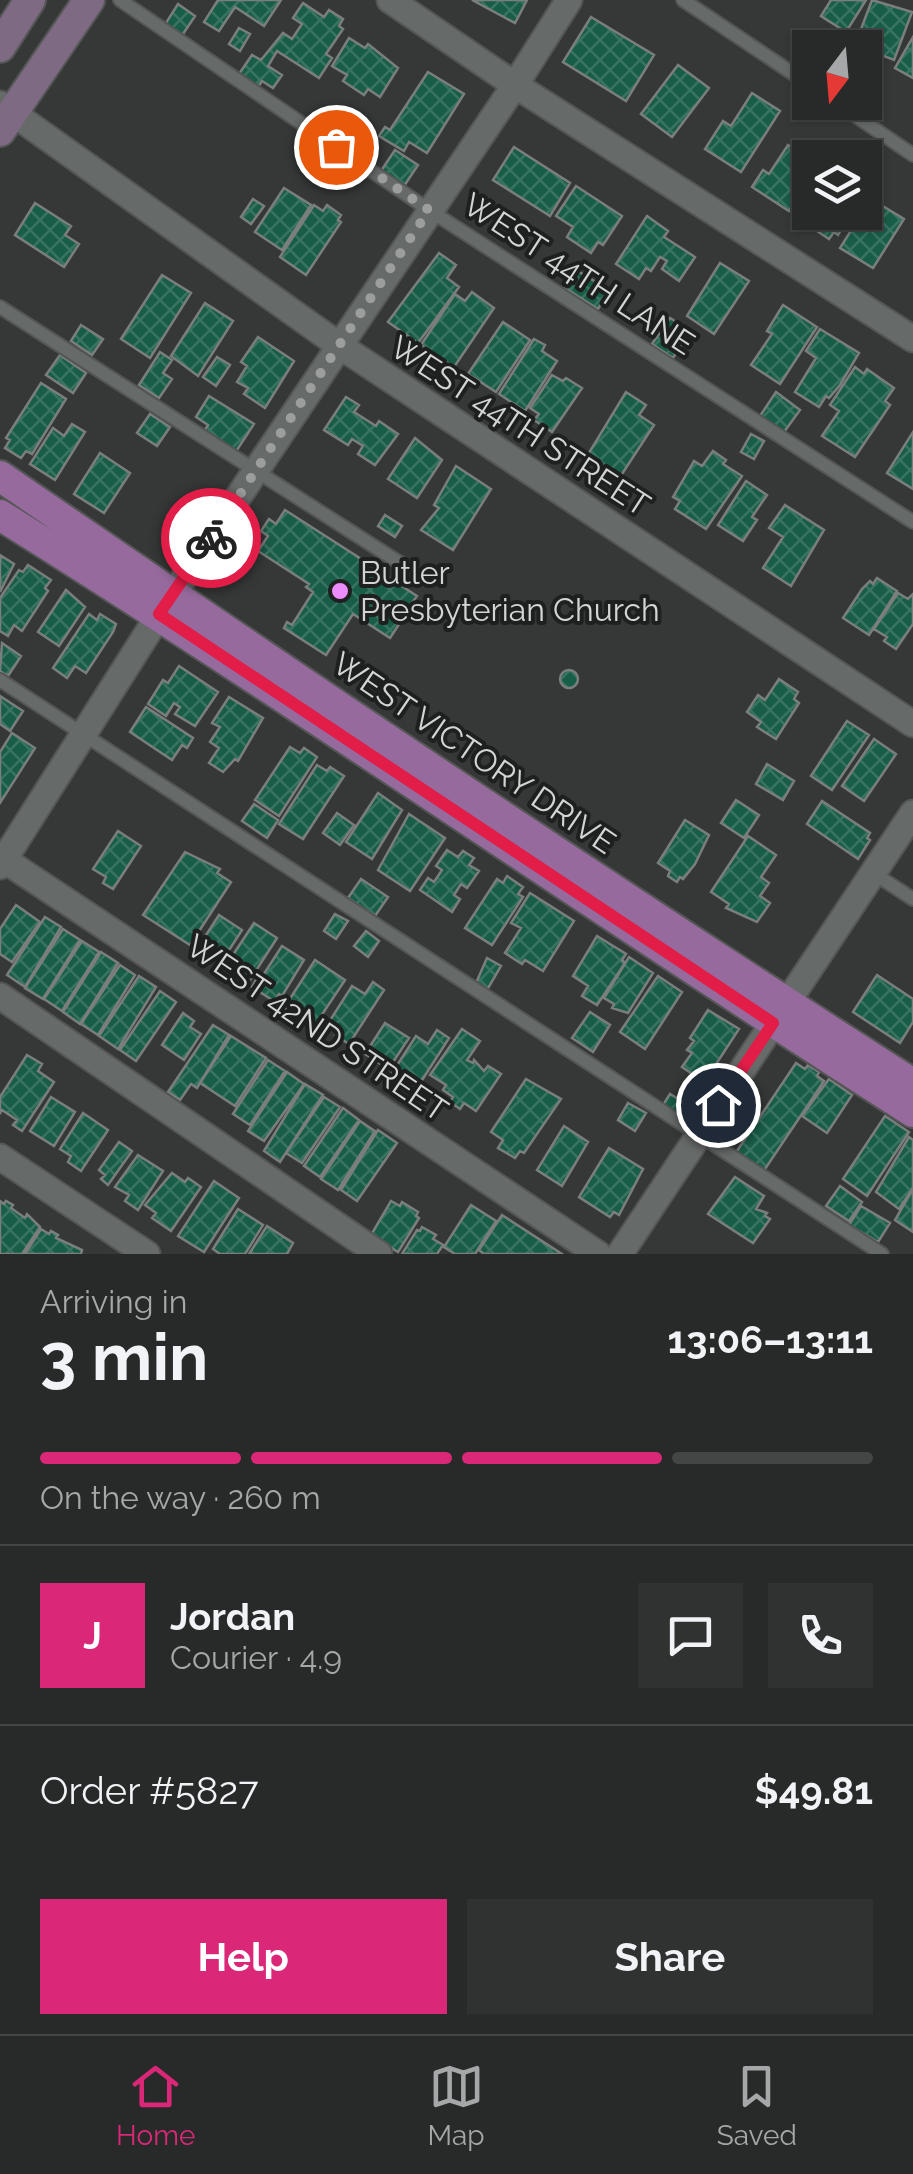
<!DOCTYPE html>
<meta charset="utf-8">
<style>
body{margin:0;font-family:Raleway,sans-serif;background:#303231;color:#f1f3f6;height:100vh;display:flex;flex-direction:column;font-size:38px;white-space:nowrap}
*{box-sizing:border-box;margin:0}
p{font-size:32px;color:#a5a7a8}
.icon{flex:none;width:55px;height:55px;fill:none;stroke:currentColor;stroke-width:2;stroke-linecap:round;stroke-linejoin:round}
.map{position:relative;height:1254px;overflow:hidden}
.drawer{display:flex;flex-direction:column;background:#282a29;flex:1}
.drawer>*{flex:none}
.needle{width:65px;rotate:196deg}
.tools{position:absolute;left:792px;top:30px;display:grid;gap:20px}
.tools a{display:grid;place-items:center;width:90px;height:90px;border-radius:0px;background:#282a29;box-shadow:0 2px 8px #0004,0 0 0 2px #444646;font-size:50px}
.pin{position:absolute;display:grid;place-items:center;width:85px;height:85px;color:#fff;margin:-42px;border:5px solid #fff;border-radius:50%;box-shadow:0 2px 10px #0007}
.courier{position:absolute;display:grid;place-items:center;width:100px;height:100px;margin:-50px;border:8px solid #e11d48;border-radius:50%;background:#fff;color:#222;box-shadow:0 2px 12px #0007}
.summary em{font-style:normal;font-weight:700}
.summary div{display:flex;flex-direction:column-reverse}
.summary{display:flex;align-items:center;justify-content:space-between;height:170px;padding:0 40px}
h1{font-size:65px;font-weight:700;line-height:75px}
.bar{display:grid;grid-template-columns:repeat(4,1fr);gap:15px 10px;align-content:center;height:120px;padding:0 40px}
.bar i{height:12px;border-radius:8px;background:#444646}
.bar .current{background:#db2777}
.bar p{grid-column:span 4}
.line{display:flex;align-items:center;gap:25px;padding:0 40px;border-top:2px solid #444646}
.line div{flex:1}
.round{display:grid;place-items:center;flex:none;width:105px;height:105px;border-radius:0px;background:#303231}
.action{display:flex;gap:20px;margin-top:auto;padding:20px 40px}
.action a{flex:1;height:115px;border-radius:0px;background:#db2777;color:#fff;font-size:40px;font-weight:700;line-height:115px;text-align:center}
.action a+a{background:#303231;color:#f1f3f6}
.tab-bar{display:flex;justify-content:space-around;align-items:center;height:140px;border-top:2px solid #444646;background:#282a29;font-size:28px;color:#a5a7a8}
.tab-bar a{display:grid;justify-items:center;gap:5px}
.tab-bar .current{color:#db2777}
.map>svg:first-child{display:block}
.building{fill:url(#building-cross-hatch);stroke:#7a7e7c;stroke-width:2.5}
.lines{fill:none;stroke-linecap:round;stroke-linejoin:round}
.service-casing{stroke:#545655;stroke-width:16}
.minor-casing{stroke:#545655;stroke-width:29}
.secondary-casing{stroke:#545655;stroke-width:34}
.primary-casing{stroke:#545655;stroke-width:34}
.service{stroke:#666a68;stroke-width:12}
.minor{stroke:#666a68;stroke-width:25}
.secondary{stroke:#7e6a83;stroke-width:30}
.primary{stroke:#966a9d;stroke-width:30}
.done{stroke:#9c9e9d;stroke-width:10;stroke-dasharray:0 18}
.route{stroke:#e11d48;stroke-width:12}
.poi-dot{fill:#ec8cfa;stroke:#1e1f1f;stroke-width:4}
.labels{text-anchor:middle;stroke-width:8;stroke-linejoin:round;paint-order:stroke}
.street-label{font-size:32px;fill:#d3d5d4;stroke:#1e1f1f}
.poi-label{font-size:32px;fill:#d3d5d4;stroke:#1e1f1f;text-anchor:start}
</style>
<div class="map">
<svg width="913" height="1254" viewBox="0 0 913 1254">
<defs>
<pattern id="building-cross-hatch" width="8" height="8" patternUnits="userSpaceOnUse" patternTransform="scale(2.5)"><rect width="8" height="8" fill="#185d48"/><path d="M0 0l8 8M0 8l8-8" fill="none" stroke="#397362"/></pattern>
</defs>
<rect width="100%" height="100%" fill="#353837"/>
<!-- building -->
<path class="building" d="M218,0h63l-17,26 -29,-19 -16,24 -15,-9z
M472,0h55l-12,23z
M831,0h35l-20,32 -25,-16z
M872,0l40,12 -18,48 -39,-15z
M303,3l21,14 5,-7 14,9 -4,7 4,3 -17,25 6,4 -13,20 -42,-27 -9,15 14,9 -9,13 -11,-7 -6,9 -19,-13 15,-22 9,5 22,-27 9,6 10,-15 -9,-6z
M178,4l17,12 -14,21 -17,-11z
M591,17l63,38 -28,46 -63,-39z
M239,28l11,6 -10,17 -11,-7z
M913,37v41l-18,-10z
M349,38l16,10 3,-4 30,24 -18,29 -12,-8 -4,6 -21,-14 4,-6 -15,-9z
M678,65l31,23 -37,49 -31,-23z
M428,72l36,22 -37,59 -18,-11 -5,9 -25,-15 6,-9 5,3z
M752,93l28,18 -39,61 -36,-23 18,-28 8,5z
M788,145l22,14v26l-21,26 -37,-24 11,-17 6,4z
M514,147l56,36 -20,33 -57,-36z
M395,150l23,15 -14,21 -23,-15z
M576,186l46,30 -19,29 -5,-3 -7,11 -24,-16 6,-10 -17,-11z
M284,188l27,17 -29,45 -27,-18z
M253,199l11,7 -13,18 -10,-7z
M871,199l33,20 -31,49 -33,-20z
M35,203l36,23 -6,9 14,9 -15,23 -49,-32z
M314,205l9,6 4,-6 14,10 -3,5 3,2 -35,53 -26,-18z
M817,212h35l-14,23 -4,-3 -5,7 -18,-12z
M647,216l21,15 -4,6 31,20 -16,24 -17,-12 5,-8 -7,-4 -9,14 -5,-3 -7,11 -23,-15z
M439,253l17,12 -9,13 12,9 -41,56 -30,-21z
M720,263l29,18 -35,53 -27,-18z
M576,270l33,20 -11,19 -33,-21z
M162,275l29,18 -41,65 -29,-19z
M472,292l22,16 -40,59 -33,-22 34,-51 10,7z
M205,303l28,18 -35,55 -27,-20z
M783,305l34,22 -37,57 -29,-19 21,-31 -5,-3z
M670,318l14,9 -5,9 6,4 -12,18 -21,-14z
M503,322l27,18 -34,52 -28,-18z
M81,325l22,14 -11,16 -21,-14z
M820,329l39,24 -19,32 -11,13 -3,-2 -7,11 -24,-15 21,-34 -10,-7z
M258,337l36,24 -29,47 -21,-14 4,-6 -11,-6 10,-16 -6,-4z
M534,339l11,6 -3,6 15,10 -32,50 -26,-17z
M160,352l12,8 -9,13 9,6 -13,19 -20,-13z
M60,355l26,18 -13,20 -27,-18z
M217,357l13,8 -14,21 -13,-9z
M855,367l9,7 3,-5 27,19 -9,13 5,4 -35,52 -33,-21 17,-25 -9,-6z
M552,375l11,6 3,-3 16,10 -30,44 -18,-12 5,-6 -9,-6z
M41,383l25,16 -34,55 -6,-3 -5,7 -16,-10 5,-8 -4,-2z
M626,392l20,13 -7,10 15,10 -34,52 -33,-21z
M776,392l24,18 -16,22 -24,-16z
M209,396l45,28 -19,29 -32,-20 5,-8 -12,-8z
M346,397l13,8 -5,7 22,14 3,-5 19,13 -23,31 -17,-11 5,-8 -11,-7 -4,6 -24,-15z
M150,414l20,13 -13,19 -20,-13z
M72,424l13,8 -30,48 -25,-16 23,-36 11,8z
M913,432v57l-26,-16z
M751,434l13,7 -10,18 -13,-7z
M415,438l27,22 -25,38 -29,-19z
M713,451l13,9 -3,4 19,12 -36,53 -31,-20 5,-8 -7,-4 21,-36 8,5z
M100,453l30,20 -26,40 -30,-19z
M456,466l35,23 -38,61 -32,-20 18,-22 -5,-3z
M746,481l21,14 -15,22 5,3 -14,21 -25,-16z
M785,505l39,25 -33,56 -28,-18 20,-31 -14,-9z
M285,510l95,61 2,-3 5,3 -2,4 32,21 -6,8 4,3 -3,4 -3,-2 -19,29 -37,-24 -27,41 -42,-27 3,-6 5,3 21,-33 -7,-5 3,-3 -51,-33 10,-15 -7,-5 8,-12 7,5z
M385,515l17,11 -7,11 -17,-11z
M0,555l14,9 -14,28z
M28,565l23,15 -6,8 3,3 -26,40 -8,-6 -6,11 -8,-5v-33l19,-28 4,2z
M877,578l20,13 -28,44 -26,-17 19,-29 8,-8 3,3z
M66,590l19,17 -26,39 -21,-14z
M898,593l10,6 5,-5v30l-17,25 -12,-8 3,-4 -13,-8z
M89,614l8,6 3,-6 16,10 -3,8 -27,41 -11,-7 -8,12 -14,-10z
M2,643l19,13 -13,20 -8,-5z
M179,666l39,26 -23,34 -20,-12 5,-7 -6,-4 -8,13 -18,-12 15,-24 5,3z
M560 679a9 9 0 1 1 18 0a9 9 0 1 1-18 0Z
M779,679l19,13 -4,7 5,4 -23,36 -19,-12 4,-5 -14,-10 11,-17 7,5z
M0,696l23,15 -13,20 -10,-7z
M229,697l34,21 -25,43 -3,-2 -12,13 -14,-9 10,-15 -9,-6 10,-15 -8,-4z
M146,707l47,31 -6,10 -5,-3 -10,15 -42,-28z
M847,721l22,14 -37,55 -21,-14z
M12,733l23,15 -35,55v-51z
M874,739l22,15 -32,47 -22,-15z
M290,747l10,6 4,-5 13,9 -38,59 -24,-16z
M767,764l27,17 -11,19 -27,-16z
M317,765l10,6 3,-4 14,9 -41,63 -24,-15z
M378,793l24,17 -30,49 -26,-17z
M736,800l23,15 -15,23 -23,-15z
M822,801l48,32 -3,5 3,2 -12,19 -51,-35z
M254,804l24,16 -11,18 -25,-17z
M337,813l17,12 -14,20 -17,-12z
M409,814l36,24 -35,53 -32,-21z
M685,820l24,15 -14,29 -12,15 -3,-2 -3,5 -9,-6 2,-5 -12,-8z
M118,831l23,15 -28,43 -10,-6 3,-6 -13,-8z
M748,836l28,19 -15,22 8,6 -9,13 10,7 -13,19 -31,-14 3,-4 -18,-12z
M447,850l11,7 5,-6 11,7 -5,7 10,6 -12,17 -6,-4 -7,11 6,4 -8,13 -32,-22 8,-12 6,4 8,-12 -6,-4z
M185,852l35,17 -3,4 14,9 -41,63 -47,-30z
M507,876l16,11 -5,7 5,3 -31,48 -27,-17 32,-49 6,4z
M361,879l27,18 -13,19 -27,-18z
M530,893l44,28 -31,50 -18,-11 -3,4 -17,-11 16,-25 -10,-5z
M16,905l24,17 -28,40 -12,-8v-25z
M335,914l13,7 -12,18 -12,-8z
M219,915l23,15 -20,31 -23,-15z
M45,917l16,10 -36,60 -18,-12z
M254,923l23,15 -27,42 -23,-16z
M63,929l17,11 -37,59 -18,-11z
M366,931l13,10 -11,16 -14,-11z
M597,936l29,18 -4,6 3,3 -28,42 -15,-9 6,-10 -15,-10z
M82,941l17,11 -37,59 -18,-12z
M282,946l22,14 -22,36 -3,-2 -5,7 -22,-14 5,-9 3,2z
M101,952l17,11 -38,61 -17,-12z
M629,957l24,16 -25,40 -16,-5 2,-4 -10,-6z
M487,958l14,8 -14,24 -11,-7z
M315,960l30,20 -32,48 -29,-20z
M120,965l15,10 -37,60 -17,-11z
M877,975l36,24v23l-13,21 -47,-31z
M139,976l17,11 -38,62 -19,-13z
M658,976l24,16 -37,57 -25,-17z
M373,982l11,8 -35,54 -14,-9 4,-6 -10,-7 23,-36 13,8z
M160,991l16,11 -40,59 -16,-11z
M708,1010l31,19 -30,46 -10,-6 -4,7 -13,-9 10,-14 -5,-3 7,-9 -4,-3z
M590,1012l20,13 -17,27 -21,-14z
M183,1013l11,8 -4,6 11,7 -17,26 -22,-15z
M385,1023l24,15 -18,27 -7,-4 -2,4 -17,-11z
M213,1025l16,10 -32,53 -6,-4 -11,16 -12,-8z
M462,1029l18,12 -13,19 6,3 1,-3 10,11 4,-5 13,8 -25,37 -12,-8 -4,6 -10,-7 3,-5 -10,-7 3,-5 -16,-10z
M437,1030l12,8 -32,50 -25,-15 24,-37 12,8z
M231,1036l35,22 -31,48 -35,-23z
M27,1055l15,9 -4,7 16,11 -32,49 -9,-6 4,-5 -15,-10 -2,3v-16z
M268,1060l17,11 -35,54 -17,-11z
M796,1063l9,6 3,-4 11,7 -2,4 7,5 -61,91 -28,-18z
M287,1072l17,12 -40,57 -16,-10z
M526,1079l35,20 -37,54 -4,-2 -5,7 -17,-10 5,-8 -12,-8z
M829,1079l23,16 -25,38 -25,-17z
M305,1084l18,11 -43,67 -16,-11z
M670,1094l20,12 -7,11 -20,-12z
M51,1097l24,15 -21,34 -24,-15z
M324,1097l16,10 -38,56 -16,-10z
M628,1103l18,10 -11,18 -17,-11z
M343,1108l16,12 -39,57 -16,-11z
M83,1113l25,17 -27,41 -13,-9 3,-6 -11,-7z
M885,1116l24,16 -42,64 -24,-17z
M360,1121l15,10 -37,59 -17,-11z
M564,1126l24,16 -26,44 -25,-16z
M378,1130l19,13 -40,58 -16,-11z
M909,1137l4,3v48l-14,21 -23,-17z
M119,1142l13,9 -24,34 -7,-6 4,-4 -6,-5z
M609,1148l34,21 -24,46 -5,-3 -4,5 -31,-20z
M138,1155l25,16 -25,39 -13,-9 4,-6 -14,-8z
M172,1173l13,9 3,-4 13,9 -30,44 -19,-13 4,-5 -11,-8z
M735,1177l29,19 -8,13 11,4 -2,3 5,3 -17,24 -45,-29z
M214,1181l25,17 -35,54 -26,-16z
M840,1186l22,16 -13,19 -23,-15z
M913,1189v43l-18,-12z
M0,1201l4,3 2,-3 7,4 -2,3 14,10 2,-4 13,13 -18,27h-22z
M391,1201l9,5 2,-4 16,10 -2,4 3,2 -21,34 -27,-17z
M471,1205l25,16 -21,33h-20l-11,-7z
M861,1206l29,17 -12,19 -29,-17z
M238,1209l25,16 -18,29h-25l-7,-5z
M502,1215l60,39h-78l-5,-4z
M267,1226l26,17 -6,11h-38z
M422,1227l14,8 -3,4 10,6 -6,9h-35l15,-24 3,1z
M41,1229l8,5 2,-3 7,4 -2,3 26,12 -1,4h-56z"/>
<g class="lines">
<defs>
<path id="service" d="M120,0l309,210 484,312
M683,0l127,85
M835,102l78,53
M0,307l425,272
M0,680l882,574
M873,873l40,26"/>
<path id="minor" d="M390,0l125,85 398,254
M0,104l340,242 573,378
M0,857l598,397
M0,866l159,-251 356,-530 54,-85
M0,996l379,258
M0,1157l147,97
M620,1254l293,-441"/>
<path id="secondary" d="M0,47l30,-47
M0,131l89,-131"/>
<path id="primary" d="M0,476c301,207 605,411 913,608
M0,515c309,193 606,402 913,597"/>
</defs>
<!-- service casing -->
<use href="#service" class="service-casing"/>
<!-- minor casing -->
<use href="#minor" class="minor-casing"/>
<!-- secondary casing -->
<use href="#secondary" class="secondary-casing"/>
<!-- primary casing -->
<use href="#primary" class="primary-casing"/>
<!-- service -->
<use href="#service" class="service"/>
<!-- minor -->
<use href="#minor" class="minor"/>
<!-- secondary -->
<use href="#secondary" class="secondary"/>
<!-- primary -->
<use href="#primary" class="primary"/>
</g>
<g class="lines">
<!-- done -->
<path class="done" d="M211,538l218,-328 -93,-63"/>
<!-- route -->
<path class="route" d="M211,538l-52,76 614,409 -55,82"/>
</g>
<!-- markers -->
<circle class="poi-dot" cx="340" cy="591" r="10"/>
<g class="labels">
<!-- street labels -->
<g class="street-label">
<text transform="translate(579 274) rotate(33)" y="11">WEST 44TH LANE</text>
<text transform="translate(520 426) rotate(33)" y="11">WEST 44TH STREET</text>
<text transform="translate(474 753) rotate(34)" y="11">WEST VICTORY DRIVE</text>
<text transform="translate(317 1028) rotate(34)" y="11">WEST 42ND STREET</text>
</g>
<!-- poi labels -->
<g class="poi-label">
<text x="360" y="584">Butler<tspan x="360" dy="37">Presbyterian Church</tspan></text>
</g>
</g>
</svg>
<div class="tools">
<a><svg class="needle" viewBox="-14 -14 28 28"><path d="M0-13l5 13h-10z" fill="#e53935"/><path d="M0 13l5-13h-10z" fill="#a5a7a8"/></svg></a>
<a><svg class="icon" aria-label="layers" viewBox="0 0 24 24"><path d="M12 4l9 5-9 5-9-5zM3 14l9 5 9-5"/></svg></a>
</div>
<div class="pin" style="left:336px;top:147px;background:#ea580c"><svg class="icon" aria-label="bag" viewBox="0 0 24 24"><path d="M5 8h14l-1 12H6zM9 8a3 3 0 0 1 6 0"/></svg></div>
<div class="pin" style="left:718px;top:1105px;background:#1f2937"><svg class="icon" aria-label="home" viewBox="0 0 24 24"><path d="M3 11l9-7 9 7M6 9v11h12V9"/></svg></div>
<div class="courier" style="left:211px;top:538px"><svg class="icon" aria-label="bike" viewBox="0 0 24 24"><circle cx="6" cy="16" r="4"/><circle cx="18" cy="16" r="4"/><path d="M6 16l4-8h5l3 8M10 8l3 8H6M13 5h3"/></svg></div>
</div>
<section class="drawer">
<div class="summary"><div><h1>3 min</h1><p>Arriving in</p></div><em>13:06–13:11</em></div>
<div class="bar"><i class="current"></i><i class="current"></i><i class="current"></i><i></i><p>On the way · 260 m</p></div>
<div class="line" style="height:180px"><b class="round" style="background:#db2777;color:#fff">J</b><div><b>Jordan</b><p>Courier · 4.9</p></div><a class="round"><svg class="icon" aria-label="chat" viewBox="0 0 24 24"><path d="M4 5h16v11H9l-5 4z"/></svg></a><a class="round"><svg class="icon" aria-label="phone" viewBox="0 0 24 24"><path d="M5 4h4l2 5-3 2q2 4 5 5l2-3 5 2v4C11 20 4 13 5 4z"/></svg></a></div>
<div class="line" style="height:130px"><div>Order #5827</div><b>$49.81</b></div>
<div class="action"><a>Help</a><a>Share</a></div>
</section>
<nav class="tab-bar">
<a class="current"><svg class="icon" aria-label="home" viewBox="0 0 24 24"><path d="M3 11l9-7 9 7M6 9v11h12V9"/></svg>Home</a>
<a><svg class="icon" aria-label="map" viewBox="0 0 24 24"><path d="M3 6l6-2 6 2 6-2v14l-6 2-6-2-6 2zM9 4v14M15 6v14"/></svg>Map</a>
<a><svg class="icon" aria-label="saved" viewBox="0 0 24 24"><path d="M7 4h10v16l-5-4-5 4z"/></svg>Saved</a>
</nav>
